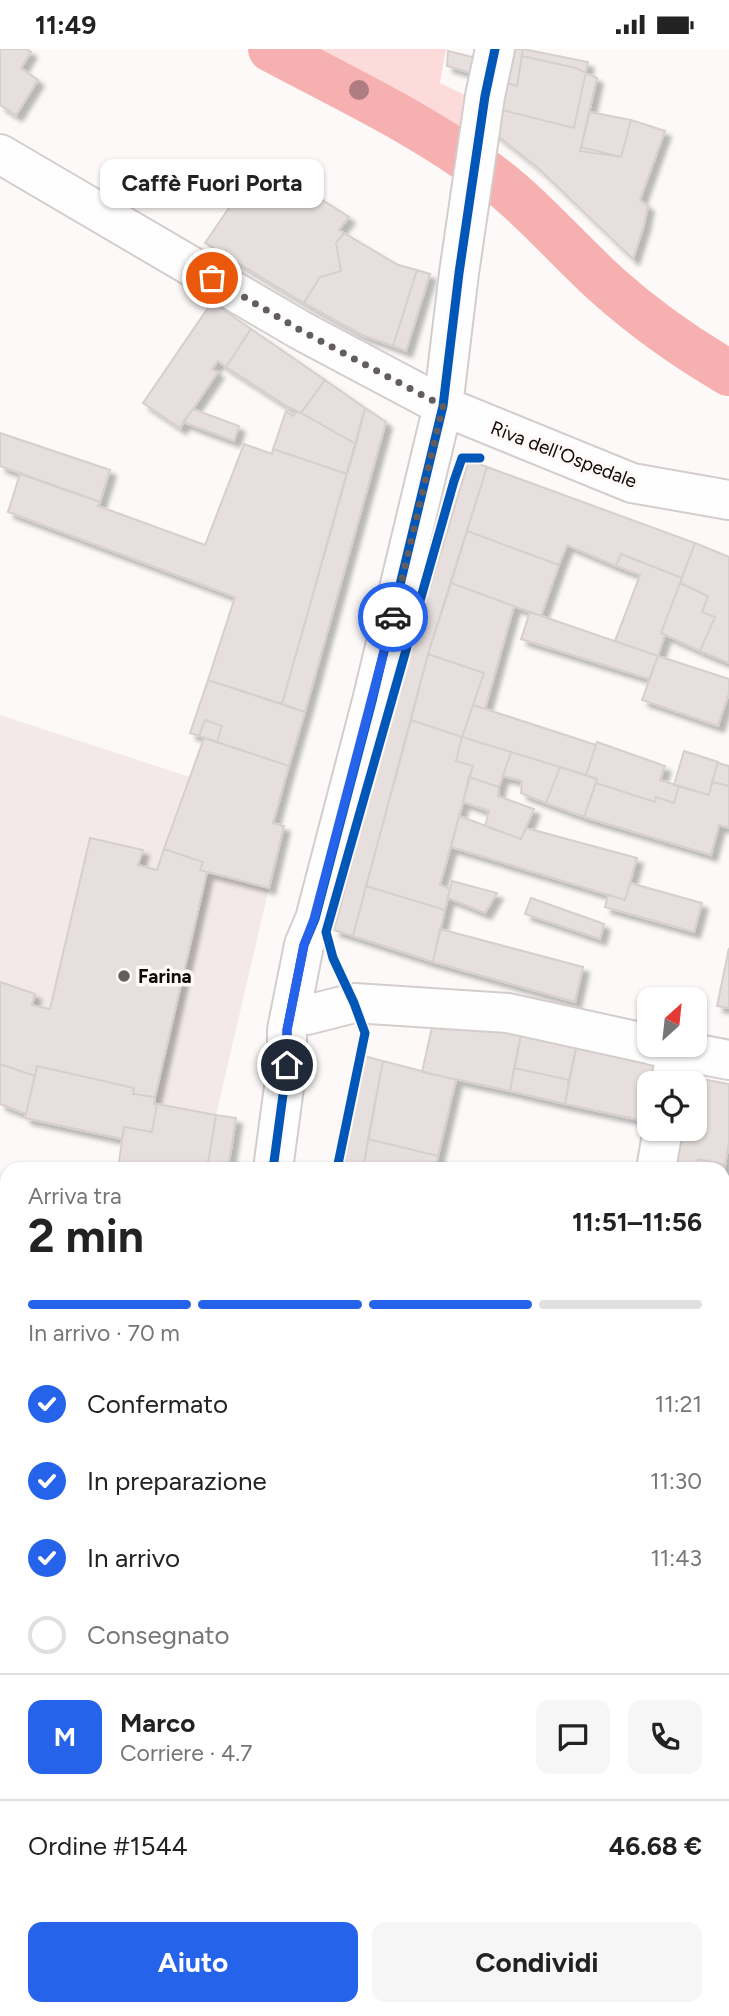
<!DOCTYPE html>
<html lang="it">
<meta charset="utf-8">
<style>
body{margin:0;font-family:Figtree,sans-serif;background:#f6f6f6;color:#222;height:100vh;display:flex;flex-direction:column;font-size:26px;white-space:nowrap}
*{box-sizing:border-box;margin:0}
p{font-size:23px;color:#767676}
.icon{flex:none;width:38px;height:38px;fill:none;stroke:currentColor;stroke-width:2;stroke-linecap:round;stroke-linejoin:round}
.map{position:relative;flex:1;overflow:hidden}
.side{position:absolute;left:0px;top:1113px;width:730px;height:854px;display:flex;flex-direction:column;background:#fff;border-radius:21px 21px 0 0;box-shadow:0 2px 5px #0004}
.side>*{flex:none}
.needle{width:46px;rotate:27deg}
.fabs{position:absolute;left:637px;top:938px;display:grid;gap:14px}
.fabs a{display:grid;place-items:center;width:70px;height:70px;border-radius:14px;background:#fff;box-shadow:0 2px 5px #0004;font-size:35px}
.pin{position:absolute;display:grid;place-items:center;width:60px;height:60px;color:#fff;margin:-30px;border:4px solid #fff;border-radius:50%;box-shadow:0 2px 7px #0007}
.courier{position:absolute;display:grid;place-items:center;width:70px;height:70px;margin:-35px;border:5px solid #2563eb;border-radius:50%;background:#fff;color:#222;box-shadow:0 2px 9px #0007}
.bubble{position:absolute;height:49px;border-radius:14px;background:#fff;box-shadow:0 2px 5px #0004;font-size:23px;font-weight:700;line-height:49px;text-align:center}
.headline em{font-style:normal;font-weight:700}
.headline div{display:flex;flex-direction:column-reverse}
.headline{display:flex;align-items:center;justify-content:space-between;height:119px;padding:0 28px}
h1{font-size:46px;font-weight:700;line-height:52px}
.bar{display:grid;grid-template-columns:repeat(4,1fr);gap:10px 7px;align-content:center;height:84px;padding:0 28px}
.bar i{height:9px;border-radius:5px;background:#e0e0e0}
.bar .on{background:#2563eb}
.bar p{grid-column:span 4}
.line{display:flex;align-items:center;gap:18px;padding:0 28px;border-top:2px solid #e0e0e0}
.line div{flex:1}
.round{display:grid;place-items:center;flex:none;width:74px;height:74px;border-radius:14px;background:#f6f6f6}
ol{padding:0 28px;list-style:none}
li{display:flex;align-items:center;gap:21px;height:77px}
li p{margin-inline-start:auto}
li .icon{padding:7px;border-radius:50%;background:#2563eb;color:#fff;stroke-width:4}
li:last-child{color:#767676}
li i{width:38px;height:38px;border:4px solid #e0e0e0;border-radius:50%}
.button{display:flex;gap:14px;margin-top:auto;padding:14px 28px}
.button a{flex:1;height:80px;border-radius:14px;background:#2563eb;color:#fff;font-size:28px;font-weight:700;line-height:80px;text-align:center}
.button a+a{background:#f6f6f6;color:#222}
.status{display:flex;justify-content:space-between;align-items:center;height:49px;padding:0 35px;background:#fff;direction:ltr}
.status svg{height:19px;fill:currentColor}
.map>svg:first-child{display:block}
.built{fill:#f3e9e9}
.green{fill:#fcdbda}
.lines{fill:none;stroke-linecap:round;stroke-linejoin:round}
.canal{stroke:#f6b0b0;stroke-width:46}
.building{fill:#e6dfde;stroke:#d6cfcf;stroke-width:2;filter:url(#shadow)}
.minor-casing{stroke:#d4cdcd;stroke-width:42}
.minor{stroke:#fffefe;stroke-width:38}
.cycleway-casing{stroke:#fef8f8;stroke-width:13}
.cycleway{stroke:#0057b8;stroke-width:9}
.tree{fill:#ae7c81}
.done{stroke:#645d5d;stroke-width:7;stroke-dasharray:0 12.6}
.route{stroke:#2563eb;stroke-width:9}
.poi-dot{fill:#645d5d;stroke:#fef8f8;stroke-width:2.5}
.labels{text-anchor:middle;stroke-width:7;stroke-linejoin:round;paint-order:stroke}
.street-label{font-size:19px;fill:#120909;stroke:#fef8f8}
.poi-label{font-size:19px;font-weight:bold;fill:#120909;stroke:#fef8f8;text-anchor:start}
</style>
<div class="status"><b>11:49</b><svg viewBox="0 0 49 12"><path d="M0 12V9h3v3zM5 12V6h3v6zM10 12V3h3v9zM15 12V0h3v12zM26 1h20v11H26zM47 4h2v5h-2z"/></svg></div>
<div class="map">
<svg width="729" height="1967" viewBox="0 0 729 1967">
<defs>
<filter id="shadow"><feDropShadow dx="6" dy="6" stdDeviation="2" flood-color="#0004"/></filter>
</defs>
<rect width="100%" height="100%" fill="#fdf9f9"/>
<!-- built -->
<path class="built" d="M0,666l190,62 -26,72 105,39 -53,227 -62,-11 1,-7 -155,-33z"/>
<!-- green -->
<path class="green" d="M305,0h141l-6,34 27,13 -2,36z"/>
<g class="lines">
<!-- canal -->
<path class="canal" d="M271,0c75,40 153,76 221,128 42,32 77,74 116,109 37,33 78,62 121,87"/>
</g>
<!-- building -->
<path class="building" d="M0,0h27l4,3 -10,16 17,12 -22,35 -16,-10z
M512,0h11l-6,37 -70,-20 1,-15 61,15z
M523,0l65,13 -14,66 -72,-18 4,-27 11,3z
M522,7l54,12 21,10 -16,69 40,10 10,-37 34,11 -25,69 8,6 -4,19 -11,34 -95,-91 -54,-43 22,-42 11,3z
M590,63l41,8 -10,37 -41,-6z
M261,112l88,56 -10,13 5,3 -8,10 5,28 -21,6 -16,26 -99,-60z
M344,184l54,32 19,5 -24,76 -31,-11 -58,-32 16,-26 21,-6 -5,-28z
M417,221l13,4 -24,77 -13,-5z
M212,253l39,27 -25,38 -8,-6 -6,8 6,3 -38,56 -37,-25z
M251,280l74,51 -24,33 -13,-6 -62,-40z
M325,331l40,28 -9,36 -55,-31z
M365,359l21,14 -81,290 -23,-8z
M193,360l46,17 -5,15 -51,-19z
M286,362l7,5 3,-4 5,1 55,31 -9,30 -74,-25z
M0,384l110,37 -10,32 -100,-36z
M244,395l28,10 1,-5 74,25 -65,230 -74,-24 27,-83 -227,-85 12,-38 80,28 -2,4 107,39z
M469,411l18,7 -59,187 -75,282 -19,-6 57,-216z
M487,418l208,76 -13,35 -61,-24 -5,12 -49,-21 -8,20 -92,-34z
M467,482l92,34 -18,51 -90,-33z
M695,494l34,14v106l-29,-12 15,-34 -13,-5 6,-16 -28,-13z
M621,505l61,24 -21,55 4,2 -7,21 -43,-15 25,-66 -24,-9z
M451,534l63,23 -29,103 -12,-4 11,-32 -56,-19z
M680,534l28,13 -6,16 13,5 -15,34 -39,-18z
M530,563l128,44 -9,23 -128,-40z
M428,605l56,19 -22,64 -51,-17z
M658,607l71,23v14l-11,33 -76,-26z
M208,631l97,32 -16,54 -72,-24 5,-16 -17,-6 -6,16 -9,-3z
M473,656l123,40 -10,30 -124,-38z
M205,671l17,6 -5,16 -18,-6z
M411,671l51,17 -6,24 17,5 -33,119 10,4 -5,21 -79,-24z
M462,688l49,15 -12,35 -30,-10 4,-11 -17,-5z
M204,689l85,28 -16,57 11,3 -15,62 -69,-18 3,-8 -39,-13z
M597,693l68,24 -5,14 19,6 -5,17 -18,-6 -1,5 -59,-19 1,-4 -11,-4z
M684,702l34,11 -9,33 -35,-10z
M511,703l49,15 -14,36 -25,-10 1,-12 -19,-5z
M718,714l11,3v20l-17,-4z
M560,718l37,12 -13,38 -38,-14z
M469,728l30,10 -1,9 36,13 -13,30 -36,-13 4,-15 -26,-9z
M712,733l17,4v42l-10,-3 -8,30 -127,-38 12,-34 59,19 1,-5 18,6 5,-17 30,9z
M459,767l62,23 5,-11 111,30 -12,42 -174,-53z
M90,789l53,12 -5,15 19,5 7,-21 39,13 -3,8 7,2 -52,225 -22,-3 1,-6 -97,-22 -2,10 -35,-12v-82l35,12 -3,11 18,4z
M452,832l45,12 -12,20 -37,-15z
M630,834l72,20 -8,29 -89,-25 3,-12 17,5z
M366,837l79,24 -12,52 -80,-26z
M531,849l73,26 -4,15 -75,-25z
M440,880l143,38 -8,35 -142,-40z
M729,899v60l-12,-2z
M436,960l86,21 -12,61 -88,-19z
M522,981l55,13 -8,37 -55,-12z
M577,994l86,21 -3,19h-11v39l-84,-18z
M364,1007l19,5 -20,108h-20z
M383,1012l73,19 -18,76 -70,-17z
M0,1015l35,12 -9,38 -26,-10z
M37,1017l97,22 -1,6 22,3 -1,7h3l-5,28 -28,-5 -2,12 -97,-21z
M514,1019l55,12 -4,24 -55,-13z
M686,1027l43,8v59l-4,22 -27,-6 -2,10h-26l7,-40h18v-46h-10z
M157,1055l59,11 -9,54h-89l6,-42 28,5z
M216,1066l20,3 -8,51h-21z
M368,1090l70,17 -3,13h-72z
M698,1110l27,6 -2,12v-8h-27z
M723,1144l6,1v56l-6,-2z
M723,1199l6,2 -6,49z
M0,1231h6l-4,53 -2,-1z
M6,1231l1,1v53l-5,-1z
M0,1346l7,2v55l-7,-1z
M723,1352l6,1v33l-6,-2z
M723,1513l6,1v51l-6,-1z
M0,1640l7,2v71l-7,-2z
M0,1732l7,1v35l-7,-2z
M729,1732v70l-6,-2v-48z
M0,1826l7,2v36l-7,-2z
M7,1895v53l-7,-2v-17z
M0,1946l7,2v12h78l-1,7h-84z
M201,1960h39l18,4 -1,3h-58z
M240,1960h37l-1,7z
M304,1960h43l-2,7h-42z
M530,1960h18l-2,7h-5z
M548,1960h107l11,7h-120z
M655,1960h25l10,7h-24z"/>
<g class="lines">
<defs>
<path id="minor" d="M0,105l300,176 143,76 189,77 97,17
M307,966l47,-12 154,10 141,31
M652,996l77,15
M671,1034l5,-33
M273,1120l14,-104v-35l17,-85 11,-26 57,-218 71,-295 16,-133 26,-177 10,-47
M656,1120l7,-40
M723,1932l6,4
M164,1967l2,-7"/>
</defs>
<!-- minor casing -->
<use href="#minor" class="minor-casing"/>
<!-- minor -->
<use href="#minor" class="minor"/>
<defs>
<path id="cycleway" d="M273,1120l14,-104v-35l17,-85 11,-26 57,-218 71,-295 16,-133 26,-177 10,-47
M337,1120l28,-136 -11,-30 -21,-45 -7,-26 128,-451 8,-23h18"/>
</defs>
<!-- cycleway casing -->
<use href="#cycleway" class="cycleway-casing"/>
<!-- cycleway -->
<use href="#cycleway" class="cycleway"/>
</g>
<!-- trees -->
<circle class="tree" cx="359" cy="41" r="10"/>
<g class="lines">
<!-- done -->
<path class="done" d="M212,229l88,52 143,76 -50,211"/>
<!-- route -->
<path class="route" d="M287,1016v-35l17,-85 10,-26 79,-302"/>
</g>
<!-- markers -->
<circle class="poi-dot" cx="124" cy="927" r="7"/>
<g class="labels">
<!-- street labels -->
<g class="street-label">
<text transform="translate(564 405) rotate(21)" y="7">Riva dell'Ospedale</text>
</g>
<!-- poi labels -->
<g class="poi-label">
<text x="138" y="934">Farina</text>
</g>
</g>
</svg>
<div class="fabs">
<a><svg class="needle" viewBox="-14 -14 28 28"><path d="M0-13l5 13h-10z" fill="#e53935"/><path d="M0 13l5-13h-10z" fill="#767676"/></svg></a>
<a><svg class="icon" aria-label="locate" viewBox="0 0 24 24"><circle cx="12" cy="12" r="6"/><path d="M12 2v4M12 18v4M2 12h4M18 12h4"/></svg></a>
</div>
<div class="pin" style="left:212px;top:229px;background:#ea580c"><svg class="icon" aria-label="bag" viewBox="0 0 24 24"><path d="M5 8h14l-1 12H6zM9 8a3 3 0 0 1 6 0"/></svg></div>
<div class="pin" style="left:287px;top:1016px;background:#1f2937"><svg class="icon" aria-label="home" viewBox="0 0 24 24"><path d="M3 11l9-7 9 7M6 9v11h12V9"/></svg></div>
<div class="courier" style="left:393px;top:568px"><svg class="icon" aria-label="car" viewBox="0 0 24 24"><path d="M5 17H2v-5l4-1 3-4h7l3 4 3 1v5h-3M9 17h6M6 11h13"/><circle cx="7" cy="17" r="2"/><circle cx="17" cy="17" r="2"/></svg></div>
<div class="bubble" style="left:100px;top:110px;width:224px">Caffè Fuori Porta</div>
<section class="side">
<div class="headline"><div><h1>2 min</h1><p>Arriva tra</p></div><em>11:51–11:56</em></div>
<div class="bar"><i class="on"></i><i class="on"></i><i class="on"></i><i></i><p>In arrivo · 70 m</p></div>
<ol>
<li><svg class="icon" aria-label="check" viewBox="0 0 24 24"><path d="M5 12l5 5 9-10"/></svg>Confermato<p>11:21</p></li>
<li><svg class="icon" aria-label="check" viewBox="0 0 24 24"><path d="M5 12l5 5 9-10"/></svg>In preparazione<p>11:30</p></li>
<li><svg class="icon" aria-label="check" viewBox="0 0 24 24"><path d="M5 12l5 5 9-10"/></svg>In arrivo<p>11:43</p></li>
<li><i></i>Consegnato</li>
</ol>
<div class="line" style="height:126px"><b class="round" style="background:#2563eb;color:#fff">M</b><div><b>Marco</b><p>Corriere · 4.7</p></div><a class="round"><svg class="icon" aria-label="chat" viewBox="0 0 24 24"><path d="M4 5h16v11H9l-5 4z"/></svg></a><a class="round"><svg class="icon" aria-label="phone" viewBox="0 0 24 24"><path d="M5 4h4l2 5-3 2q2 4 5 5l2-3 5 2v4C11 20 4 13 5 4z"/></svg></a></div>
<div class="line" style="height:91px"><div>Ordine #1544</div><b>46.68 €</b></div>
<div class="button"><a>Aiuto</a><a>Condividi</a></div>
</section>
</div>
